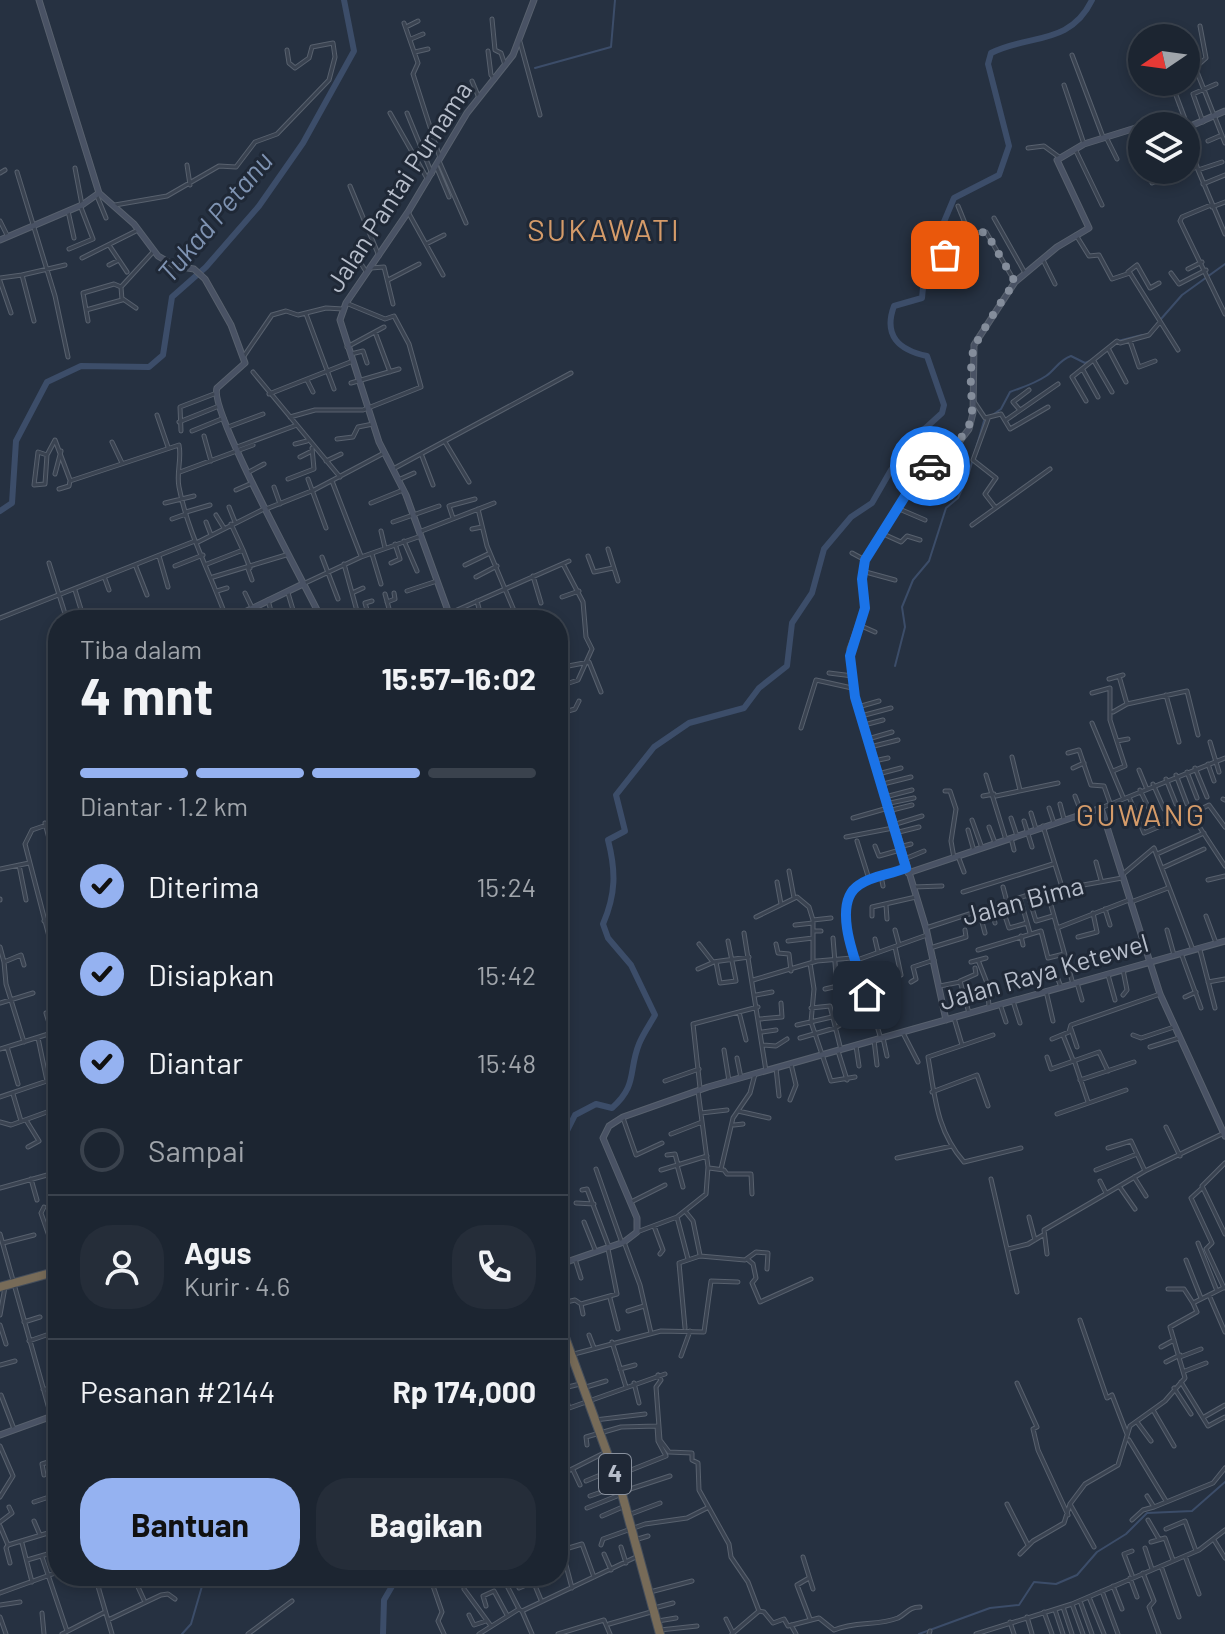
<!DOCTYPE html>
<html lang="id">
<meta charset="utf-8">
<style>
body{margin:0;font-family:Barlow,sans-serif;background:#252d39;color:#f1f3f6;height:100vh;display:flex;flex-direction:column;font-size:30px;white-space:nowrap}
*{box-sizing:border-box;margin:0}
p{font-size:26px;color:#a0a5ab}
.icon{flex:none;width:44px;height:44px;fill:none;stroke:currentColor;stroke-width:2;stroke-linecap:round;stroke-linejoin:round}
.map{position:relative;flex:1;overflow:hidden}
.details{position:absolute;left:48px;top:610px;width:520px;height:976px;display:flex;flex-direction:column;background:#1c2531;border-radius:32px;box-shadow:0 4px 12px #0003,0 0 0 2px #3a424d}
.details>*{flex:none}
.needle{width:52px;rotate:257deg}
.controls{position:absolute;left:1128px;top:24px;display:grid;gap:16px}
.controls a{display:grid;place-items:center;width:72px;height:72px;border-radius:50%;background:#1c2531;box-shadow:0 4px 12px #0003,0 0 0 2px #3a424d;font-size:40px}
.pin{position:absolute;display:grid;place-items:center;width:68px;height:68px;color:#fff;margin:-34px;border-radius:16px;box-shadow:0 4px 12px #0006}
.courier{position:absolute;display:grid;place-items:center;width:80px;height:80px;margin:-40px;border:6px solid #1a73e8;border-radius:50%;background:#fff;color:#222;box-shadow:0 2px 10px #0007}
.headline em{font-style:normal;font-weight:700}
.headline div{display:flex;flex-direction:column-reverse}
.headline{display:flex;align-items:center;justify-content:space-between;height:136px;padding:0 32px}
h1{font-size:52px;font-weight:700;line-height:60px}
.bar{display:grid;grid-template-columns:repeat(4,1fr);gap:12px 8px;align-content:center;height:96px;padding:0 32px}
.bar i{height:10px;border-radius:6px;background:#3a424d}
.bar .on{background:#95b2f1}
.bar p{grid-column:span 4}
.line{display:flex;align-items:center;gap:20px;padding:0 32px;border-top:2px solid #3a424d}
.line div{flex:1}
.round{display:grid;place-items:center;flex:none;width:84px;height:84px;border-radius:32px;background:#252d39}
ol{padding:0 32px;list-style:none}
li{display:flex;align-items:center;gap:24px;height:88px}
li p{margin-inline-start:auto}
li .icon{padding:8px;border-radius:50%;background:#95b2f1;color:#111;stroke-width:4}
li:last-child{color:#a0a5ab}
li i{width:44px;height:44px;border:4px solid #3a424d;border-radius:50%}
.primary-button{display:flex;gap:16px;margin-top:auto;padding:16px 32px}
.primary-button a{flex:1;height:92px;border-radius:32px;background:#95b2f1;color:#111;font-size:32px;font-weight:700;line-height:92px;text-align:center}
.primary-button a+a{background:#252d39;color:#f1f3f6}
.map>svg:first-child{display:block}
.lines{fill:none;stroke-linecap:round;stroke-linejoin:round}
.stream{stroke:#3c4d69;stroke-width:2}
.river{stroke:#3c4d69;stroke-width:6}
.street-casing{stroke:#58616e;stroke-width:5}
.secondary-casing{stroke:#58616e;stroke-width:7}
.highway-casing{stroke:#454e5b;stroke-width:10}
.street{stroke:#3a4351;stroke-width:3}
.secondary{stroke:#495264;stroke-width:5}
.highway{stroke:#776b58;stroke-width:8}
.done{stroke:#848d9b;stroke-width:8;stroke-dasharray:0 14.4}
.route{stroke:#1a73e8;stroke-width:10}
.labels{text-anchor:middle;stroke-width:6;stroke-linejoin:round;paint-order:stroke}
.shield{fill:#1f2836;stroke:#89919e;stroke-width:2}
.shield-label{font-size:24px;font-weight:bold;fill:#b7becb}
.street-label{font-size:26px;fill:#b7becb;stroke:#1f2836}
.water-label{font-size:28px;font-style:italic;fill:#7f93b2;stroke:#1f2836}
.quarter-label{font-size:30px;letter-spacing:2px;fill:#d59b69;stroke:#1f2836}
</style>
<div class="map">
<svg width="1225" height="1634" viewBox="0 0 1225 1634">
<rect width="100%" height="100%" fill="#263141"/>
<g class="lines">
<!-- stream -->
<path class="stream" d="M535,68l76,-21 4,-47
M1161,319l21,-24 43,-31
M1114,342l28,-7
M895,666l10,-39 -3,-20 11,-27 16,-19 17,-53 12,-10 10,-22 16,-55 17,-12 9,-17c13,-5 24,-8 36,-16 9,-6 13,-16 25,-20l14,7 5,-2
M182,1634l9,-10 14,-48
M919,1634l71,-26 29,-3 15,-23 22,2 21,-9 20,-23 29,-18 21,-21 45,-2 33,-29"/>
<!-- river -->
<path class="river" d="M0,511l12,-8 4,-62 31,-59 34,-16 68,1 14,-12 9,-58 34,-30 53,-61 44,-63 51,-92 -10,-51
M558,1149l17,-34 21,-11 16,4c26,-23 16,-37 27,-64 4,-10 11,-20 16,-29l-24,-50 -23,-27 -5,-14c13,-30 13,-53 5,-84l17,-9 -9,-36 38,-48 35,-24 55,-15 15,-20 28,-22 5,-43 20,-30 12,-44 27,-32 21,-14 19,-33 28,-36 23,-21 2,-8 -17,-49c-28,-6 -44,-20 -33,-50l28,-8 3,-31 29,-69 45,-23 10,-29 -21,-82 3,-11c37,-19 79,-7 101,-53
M383,1634l1,-34 14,-24"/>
<defs>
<path id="street" d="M492,19l3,31 6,3 4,12
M404,23l14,40 -5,11 27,84
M406,27l12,-6
M1182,34l2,4
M411,39l12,-5
M520,42l20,73
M1186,44l39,99
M488,51l3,24 4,4
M415,52l13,-3
M1072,55l31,82
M1196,67l10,-9 -6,-32
M472,81l7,17
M1171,82l17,45
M1064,85l20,59
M390,113l38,67
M407,113l25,61
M1203,122l-10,-28 23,-10
M1137,129l5,17
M1186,130l12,40 27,64
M1106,137l11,22
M1208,141l14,-6
M1028,148l16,-2 15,11
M1076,151l26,54
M439,161l27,62
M187,165l3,20
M436,166l13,31
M75,168l7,37
M1198,170l24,-8
M17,172l38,124 13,61
M0,173l5,-3
M1152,183l45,-16
M1203,184l22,-9
M350,186l29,70
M97,196l9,22
M115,205l52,-9 52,-30 17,1 19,-25 22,-8 52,-54 6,-23 -2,-14 -21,4 -3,11 -14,10 -6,-5 -2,-13
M1211,205l-29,12 -2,4 45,93
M958,206l11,27
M1212,207l13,-5
M68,211l6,27
M408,212l35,63
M994,218l31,55
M0,221l8,16
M1076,235l13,21 10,-1 13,24 18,-6 48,77
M426,244l18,-9
M109,245l18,27
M69,249l24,-10 -13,-34
M945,255l6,-20 35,-3 29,50
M82,258l56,-28
M358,259l9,14
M1043,260l12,24
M109,265l8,-4
M371,268l13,-1 9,37
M1188,269l14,-7
M1128,272l9,-7 13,23 9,-5
M1171,273l8,11 27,-14
M22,275l43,-10
M0,278l22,-3 12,46
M388,280l31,-16
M0,281l11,32
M121,287l32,-35
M123,299l13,9
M86,310l36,-10 -1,-13
M306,314l28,75
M88,321l-5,-28 31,-9 7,3
M375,332l15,40
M1130,341l9,26 16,-6
M347,347l37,-20
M1109,350l17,32
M351,354l12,-3 4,12
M244,356l28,-41 14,-4 12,4 28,-7 17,1
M1094,361l18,31
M1083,370l15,27
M253,372l87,105
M307,380l6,12
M351,383l48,-14
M269,394l84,-33
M973,400l12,18 16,-4 9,15 38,-22
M1086,401l-14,-24 45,-36 3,2 29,-8 11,-13
M1019,409l-6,-7 16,-12
M157,415l11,32
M290,417l25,-7h48l58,-23 -12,-43 -15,-28 -9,3 -39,-16
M988,419l-15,41 23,18 -11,16 10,13
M1006,420l52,-36
M179,422l40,-16
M228,427l35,-13
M181,431l-1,-24 34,-13
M192,431l32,-13
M204,436l7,25
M337,439l16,-2 5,-10 15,-3
M112,442l10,21
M445,442l24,40
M295,444l12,-3
M237,447l60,-22
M47,455l-9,-3 -4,33 11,-1 2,-29 8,-15 15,40
M422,456l11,29
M300,457l12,-6
M326,461l15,-7
M393,469l178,-96
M180,472l73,-27
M247,473l17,-9
M55,474l6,-23
M288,479l26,-10 -2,-21
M308,479l18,49
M398,480l16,-7
M332,481l29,75
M274,487l6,17
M59,489l10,-3 1,-5 109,-36c3,14 -3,28 0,42 9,47 32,87 48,133
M236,490l16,-7
M165,503l29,-7
M371,503l32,-13
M229,507l6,15
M897,508l28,12
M266,509l48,-19 70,-37
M478,509l9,37 31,74
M186,512l24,-7
M216,515l8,13
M453,518l-4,-12 26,-7
M172,519l14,-5
M206,522l5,13
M393,522l46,-16
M972,525l78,-56
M472,529l10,-2
M381,531l4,17
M419,532l75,-29
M881,533l20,9 6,-6 13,4
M404,541l13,30
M198,542l68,-34
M608,549l10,32
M243,550l7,18
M852,553l13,7
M372,554l9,30
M159,556l9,31
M588,556l6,16 19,-4
M322,557l16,42
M49,563l18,57
M391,563l9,-4 -5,-15
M207,564l36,-14 -12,-26
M344,564l13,47 -6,7
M563,564l20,38 3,35 6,12 -14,31 -9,3
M465,565l23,-11
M175,566l28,-11
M136,567l11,28
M248,569l4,11
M862,571l33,9
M533,576l8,27
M213,577l73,-22
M476,577l21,-11
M105,579l4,11
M303,584l58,-27 60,-21
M75,590l8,26
M217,591l10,-3
M407,591l30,-10
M245,593l13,27
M288,593l8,27
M352,593l11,-5
M385,594l6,22 -2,4
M562,597l17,-6
M268,600l4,15
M477,601l5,19
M387,602l8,-3 -1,-6
M411,613l2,7
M448,614l121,-53
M305,615l7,-2
M0,618l195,-77
M190,620h6
M370,620l-5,-17 7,-2
M859,625l16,7
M558,642h2
M558,668l31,-6 12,30
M829,673l24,3
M1119,676l8,28
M1109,679l14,-4
M1092,693l18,-5v32l15,46 -12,5
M1166,695l13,47
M858,707l21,-6
M1113,712l14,-8 60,-13 11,44
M558,714l17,-5 4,-8
M861,716l30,-8
M1092,723l31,74
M864,725l19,-5
M801,728l15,-48 36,8
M868,739l24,-7
M1117,741l11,-2
M1210,742l9,30
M870,747l28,-7
M1068,753l11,-3 12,35 13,1 6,17
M1012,757l8,33
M874,761l14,-3
M1208,764l6,17
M1073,768l11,-5
M1195,768l12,29
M1139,770l7,17
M1187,772l10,26
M878,774l23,-6
M986,775l20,65
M1176,775l11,29
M1166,779l10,25
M883,784l28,-7
M1153,784l11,25
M1140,790l12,25
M945,791h5l6,18 -5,32 3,17
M983,796l11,-2
M996,796l62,-13
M1075,796l7,18
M885,797l27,-7
M1129,797l15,36 26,-11
M1223,799l2,1
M890,803l24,-5
M1060,804l4,15
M1049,808l5,15
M1101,808l124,-50
M892,810l20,-5
M1031,813l5,16
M853,818l35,-10
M1011,818l6,18
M972,820l10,28
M58,821l-26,9 -7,14 33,127
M1024,821l8,26
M45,823l6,23 7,2
M896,824l26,-8
M1043,826l19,61
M989,827l6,16
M1225,827l-16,-22 -18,9 34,52
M968,830l6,21
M899,832l20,-5
M846,837l47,-9
M1011,838l3,12
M857,841l12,38
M875,846l4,10 21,-6
M903,846l8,-2
M1157,854l47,-21
M958,856l6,16
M907,858l17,-7
M1096,862l5,18
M19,865l7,35
M1162,868l42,-19
M0,869l29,-6
M789,871l5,27
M1122,875l32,-27 39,102
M881,876l2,10
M1208,880l17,-4
M777,882l4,22
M913,887l29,-1
M1003,887l4,15
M1047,891l26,93
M963,892l90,-28
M1028,895l8,26 17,-5
M1020,898l10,35
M0,900v-1
M1131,902l37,-14
M1001,904l8,24 18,-5
M886,905l1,14
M991,907l4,16
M1105,909l5,16
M979,911l6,22
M872,916v-9l44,-10
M1206,916l10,27
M756,917l41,-20 12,10 4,13v42
M813,920l18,-2
M44,921l13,-5
M795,925l18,-2
M926,928l102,-33 94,-17
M1057,928l72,-28
M895,930l4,15
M1167,930l7,25
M813,931h8
M744,933l22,138
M1021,936l2,9
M1078,937l19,-5 -4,-19
M833,938l4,49
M875,939l3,13
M788,941l25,-3
M50,942l8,-4
M699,944l14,18 36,-5
M776,944l2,9 11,1 2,17
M0,947l4,15
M895,947l6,28
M930,948l36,-11 -1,-7
M978,950l63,-19 7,27 16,-4
M1200,950l15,58
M1181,953l20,55
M852,958l-6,-48 3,-16 20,-15 37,-11
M857,960l24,79
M857,960l70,-25
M978,960l9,23 2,23
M716,962l4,21 16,-2 -8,-40
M971,962l15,-4
M810,963l4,26 -3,33 20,59 24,-4
M698,969l16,-7
M1054,969l7,18
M1108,975l7,25
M753,980l64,-19 35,-3
M911,982l5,-3 -3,-12 21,-7
M1208,982l17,-3
M1077,983l5,17
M940,986l20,-4
M825,989l38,-9
M1046,991l7,30
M867,994l18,-8 -1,-8
M756,995l16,-3
M1123,995l4,-5 -4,-20
M1185,997l11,-5
M1013,1001l7,22
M0,1003l33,-10
M1000,1004l6,18
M811,1008l19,-2 11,44
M739,1012l7,28
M46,1013l6,20
M969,1013l-9,-32 16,-7 -1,-6
M954,1018l8,27
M760,1019l22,-2 -1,-14
M797,1025l35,-8
M1071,1029l6,18
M762,1032l14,-2
M903,1033l15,29
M993,1035l-65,22c7,39 8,73 36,105l57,-14
M1063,1035l10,25
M1133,1035l8,3 33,-11
M800,1038l35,-10 36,-21
M883,1038l4,18
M1052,1039l17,-7 2,-7 89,-31
M874,1040l3,25
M24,1042l-18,-58 -2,-22 17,-7 3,10
M763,1045l13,1 11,-7
M856,1046l3,20
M7,1047l11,37
M1150,1047l29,-9
M0,1049l58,-18
M724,1050l5,31
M838,1051l9,29
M1047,1057l4,12 48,-17 9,19
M737,1058l4,20
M1074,1060l14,42
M776,1068l3,28
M1080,1080l54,-18
M665,1081l34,-12
M700,1088l-7,-64 65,-17
M932,1092l45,-17 11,31
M56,1093l2,6
M13,1094l8,27
M0,1097l47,-16 -9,-43
M790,1100l6,-15 -5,-21
M738,1111l31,7
M701,1113l26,-3
M1057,1114l69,-24
M623,1118l13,37 26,-12
M26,1120l13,21 -11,6
M0,1122l11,3 47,-17
M734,1125l9,-1
M1166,1127l14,29
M671,1134l31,-12
M1108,1148l23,-7 14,30
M667,1155l8,-1 3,11
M897,1158l55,-12
M677,1165l6,22
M709,1168l15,2 3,4h24l1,20
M596,1169l26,74
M721,1169l12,-51 17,-25 5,-19
M661,1170l46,-14
M1096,1170l41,-16
M1134,1177l12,19
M31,1179l6,21
M991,1179l26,113
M1100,1181l6,12
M1119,1186l16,23
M0,1188l58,-16
M1202,1188l-11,10 21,45 -6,6 18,39
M582,1190l5,-1 22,58
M631,1202l34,-17
M576,1203l18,1
M44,1207l-3,6 17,49
M685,1211l8,10 7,34
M677,1217l11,42
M1029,1217l6,23
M584,1222l12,30
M654,1226l9,24 -3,4
M558,1232l10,29
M637,1232l40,-15 29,-23 2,-27 -10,-76
M0,1234l58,207
M1225,1234l-23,-48 23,-23
M624,1242l16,43 11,48
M3,1243l31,-8
M1198,1243l19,48
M1008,1249l20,-5 15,-9
M1047,1254l-3,-24 101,-59 79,-38
M575,1259l6,19
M747,1259l6,5 3,14 -4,5 8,19 51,-23
M1186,1260l15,38
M1168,1289h16l9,14
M1209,1295l16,37
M610,1298l8,31
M558,1304l17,-4 6,4
M581,1304l36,-10 -9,-45
M581,1304l2,10
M628,1311l16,-5
M0,1315l5,-28
M1080,1320l27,78 5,-3 15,39
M24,1322l16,-5
M0,1325l6,19
M685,1328l-6,-65 21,-7 45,4 11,-8 12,1 -1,16
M589,1335l5,13
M29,1341l29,-10
M612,1342l14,45
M1161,1347l13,-7
M558,1354l11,-3
M574,1354l87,-23 43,1 7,-51 27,1
M681,1356l9,-25
M1180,1357l21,-8
M1166,1362l14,-7
M0,1365l15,-4
M620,1369l15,-4
M1185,1371l21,-8
M658,1375l3,5 -5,7 4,53 9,12 23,1v7l6,3 1,27 30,54 2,13 17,25 11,29 5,1 9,11 11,-4 4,7 31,-8 15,12c21,-9 44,-4 64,-12 9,-5 11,-11 22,-11
M1181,1382l27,44 17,-9
M634,1383l5,20
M1017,1383l20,44 -4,2 5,21 30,65
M586,1387l20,-6
M564,1388l16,-4
M1174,1388l17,26
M43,1389h15
M1,1395l13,34
M560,1395h5l4,13
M1153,1410l21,36
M558,1412l107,-38
M1204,1417l21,-12
M595,1420l50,-6
M1137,1422l14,19
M558,1431l9,26
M1129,1440l37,61
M587,1445l-1,-8 35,-10 36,-1 1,15 8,15 -50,20
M0,1446l13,30 -13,21
M573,1470l7,15
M44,1475l-2,-11 16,-5
M558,1476l46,-23
M586,1481l24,-10
M624,1491l46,-15
M590,1496l29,-10
M1147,1496l7,11 59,-24 12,-15
M34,1502l24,-8
M1007,1504l21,41
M1070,1504l24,43
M587,1508l35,-14
M628,1515l32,-12
M602,1516l23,-10
M1132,1520l11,-10 11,-3
M1148,1520l11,19
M34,1521l6,14
M0,1522l12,-9 -3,-6
M0,1526l8,19 -2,3 4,15
M1166,1529l19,-8 11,30
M638,1539l10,-3
M1214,1540l11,18
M1151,1542l14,-4 8,22
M22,1543l10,39
M8,1545l50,-15
M601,1545l2,-6 42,-15 42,-6 20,-10
M621,1547l5,16
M1145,1548l7,21
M604,1554l7,16
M1020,1554l13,-13 31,-18 6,-19 15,-20 33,-19 12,-39 35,-25 20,-23 -15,-51 27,-15 -4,-9 32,-16
M1185,1556l14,38
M42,1557l25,74
M803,1557l10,32
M27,1560l31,-9
M1161,1566l18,51
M1143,1573l11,28 -5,6 10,27
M1132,1575l-8,-21 8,-3
M95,1576l17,58
M133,1576l11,24
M478,1576h1
M502,1576l17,33
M531,1576l10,24
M809,1578l-12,7 13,34
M1130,1578l7,19
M432,1583l10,29 -4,9 6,13
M1113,1586l9,23
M98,1587l33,-11
M519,1588l12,-5
M572,1588l-10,-38 20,-6 12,33
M464,1589l27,37
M1102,1591l16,43
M650,1592l42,-11
M0,1593l58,-21
M1089,1597l15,37
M1080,1601l12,33
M1072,1604l11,30
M0,1605l20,-3
M486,1606l-3,-10 11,-5 13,24
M1063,1607l9,27
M654,1608l19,-5
M1055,1610l8,24
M522,1611l10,23
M1044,1612l8,22
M42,1613l2,21
M469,1615l5,10 12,-4
M0,1617l6,17
M1027,1617l5,17
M726,1619l7,14
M108,1620l53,-25 7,-1 7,5
M658,1621l18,-3
M1010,1622l4,12
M609,1624l42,-12
M791,1625l5,9
M660,1630l37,-4
M62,1634l43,-22
M248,1634l44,-33
M479,1634l40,-25 3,2 114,-54
M558,1634l46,-14 6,14
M732,1634l27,-23
M929,1634l1,-3
M976,1634l96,-30 127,-54 26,-20"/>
<path id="secondary" d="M39,0l60,193 35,31 24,32 17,10 19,3 11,10 26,46 14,38 -28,25c-9,21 90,200 105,232
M1186,128l39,-17
M0,240l82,-35 17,-12
M228,620l75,-36
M434,620l11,-6 2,-6 -41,-113 -27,-53 -39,-122 6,-17 62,-91 59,-99 46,-58 21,-55
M908,873l193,-65 59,186 65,142
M946,1020l-20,-92 -73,-240 -3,-39 15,-41 -3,-33 3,-15 54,-86 37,-28 13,-17 4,-16 1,-68 41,-63 42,-35 32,-19 -32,-68 27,-16 58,-18
M558,1265l66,-23 13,-10v-14l-34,-80 6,-12 14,-9 85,-30 517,-146
M0,1435l58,-21"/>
<path id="highway" d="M0,1287l58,-16
M558,1318l64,176 38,140"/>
</defs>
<!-- street casing -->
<use href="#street" class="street-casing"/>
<!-- secondary casing -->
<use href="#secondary" class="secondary-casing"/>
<!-- highway casing -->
<use href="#highway" class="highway-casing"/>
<!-- street -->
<use href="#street" class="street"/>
<!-- secondary -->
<use href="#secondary" class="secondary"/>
<!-- highway -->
<use href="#highway" class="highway"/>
</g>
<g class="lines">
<!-- done -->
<path class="done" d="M930,466c64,-51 33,-48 43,-115 1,-8 35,-60 42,-69l-29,-50 -35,3 -6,20"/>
<!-- route -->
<path class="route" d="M867,995c-8,-25 -38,-91 -8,-110 14,-10 31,-10 47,-17l-51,-171 -5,-41 15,-48 -3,-29 3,-19 54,-86 11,-8"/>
</g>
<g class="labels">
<!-- shield labels -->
<rect class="shield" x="599" y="1454" width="32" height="40" rx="6"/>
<g class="shield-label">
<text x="615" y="1482">4</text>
</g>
<!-- street labels -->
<g class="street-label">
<text transform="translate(399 187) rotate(-57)" y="9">Jalan Pantai Purnama</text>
<text transform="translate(1023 901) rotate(-15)" y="9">Jalan Bima</text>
<text transform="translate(1044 972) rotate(-16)" y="9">Jalan Raya Ketewel</text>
</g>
<!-- water labels -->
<g class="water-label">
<text transform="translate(215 217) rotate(-50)" y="10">Tukad Petanu</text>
</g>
<!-- quarter labels -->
<g class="quarter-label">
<text x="604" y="241">SUKAWATI</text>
<text x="1141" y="826">GUWANG</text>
</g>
</g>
</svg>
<div class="controls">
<a><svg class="needle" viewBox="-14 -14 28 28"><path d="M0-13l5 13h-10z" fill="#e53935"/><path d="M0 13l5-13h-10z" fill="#a0a5ab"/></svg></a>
<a><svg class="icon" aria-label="layers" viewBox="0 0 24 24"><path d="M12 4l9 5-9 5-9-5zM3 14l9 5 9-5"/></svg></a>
</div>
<div class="pin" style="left:945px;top:255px;background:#ea580c"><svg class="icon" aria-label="bag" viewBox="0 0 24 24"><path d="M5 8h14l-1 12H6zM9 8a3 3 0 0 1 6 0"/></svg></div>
<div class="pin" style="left:867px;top:995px;background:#1f2937"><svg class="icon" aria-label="home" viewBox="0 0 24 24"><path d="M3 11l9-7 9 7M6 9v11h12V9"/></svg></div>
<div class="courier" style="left:930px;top:466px"><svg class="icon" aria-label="car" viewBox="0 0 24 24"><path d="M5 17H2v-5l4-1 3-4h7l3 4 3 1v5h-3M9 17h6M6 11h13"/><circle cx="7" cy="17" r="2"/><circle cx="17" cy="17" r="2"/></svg></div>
<section class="details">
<div class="headline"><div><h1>4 mnt</h1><p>Tiba dalam</p></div><em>15:57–16:02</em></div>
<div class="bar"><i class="on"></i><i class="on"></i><i class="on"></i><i></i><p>Diantar · 1.2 km</p></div>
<ol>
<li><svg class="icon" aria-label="check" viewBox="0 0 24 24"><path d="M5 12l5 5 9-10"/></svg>Diterima<p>15:24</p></li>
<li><svg class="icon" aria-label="check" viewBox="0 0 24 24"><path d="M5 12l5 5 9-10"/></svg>Disiapkan<p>15:42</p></li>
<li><svg class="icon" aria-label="check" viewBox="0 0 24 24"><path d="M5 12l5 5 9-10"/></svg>Diantar<p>15:48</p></li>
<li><i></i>Sampai</li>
</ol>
<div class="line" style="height:144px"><a class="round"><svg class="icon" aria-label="person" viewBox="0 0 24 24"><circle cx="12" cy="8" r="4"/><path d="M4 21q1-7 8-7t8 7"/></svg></a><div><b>Agus</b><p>Kurir · 4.6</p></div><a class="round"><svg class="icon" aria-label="phone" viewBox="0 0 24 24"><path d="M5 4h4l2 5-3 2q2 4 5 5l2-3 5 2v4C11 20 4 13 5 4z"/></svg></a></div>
<div class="line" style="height:104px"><div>Pesanan #2144</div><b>Rp 174,000</b></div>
<div class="primary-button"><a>Bantuan</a><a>Bagikan</a></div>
</section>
</div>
